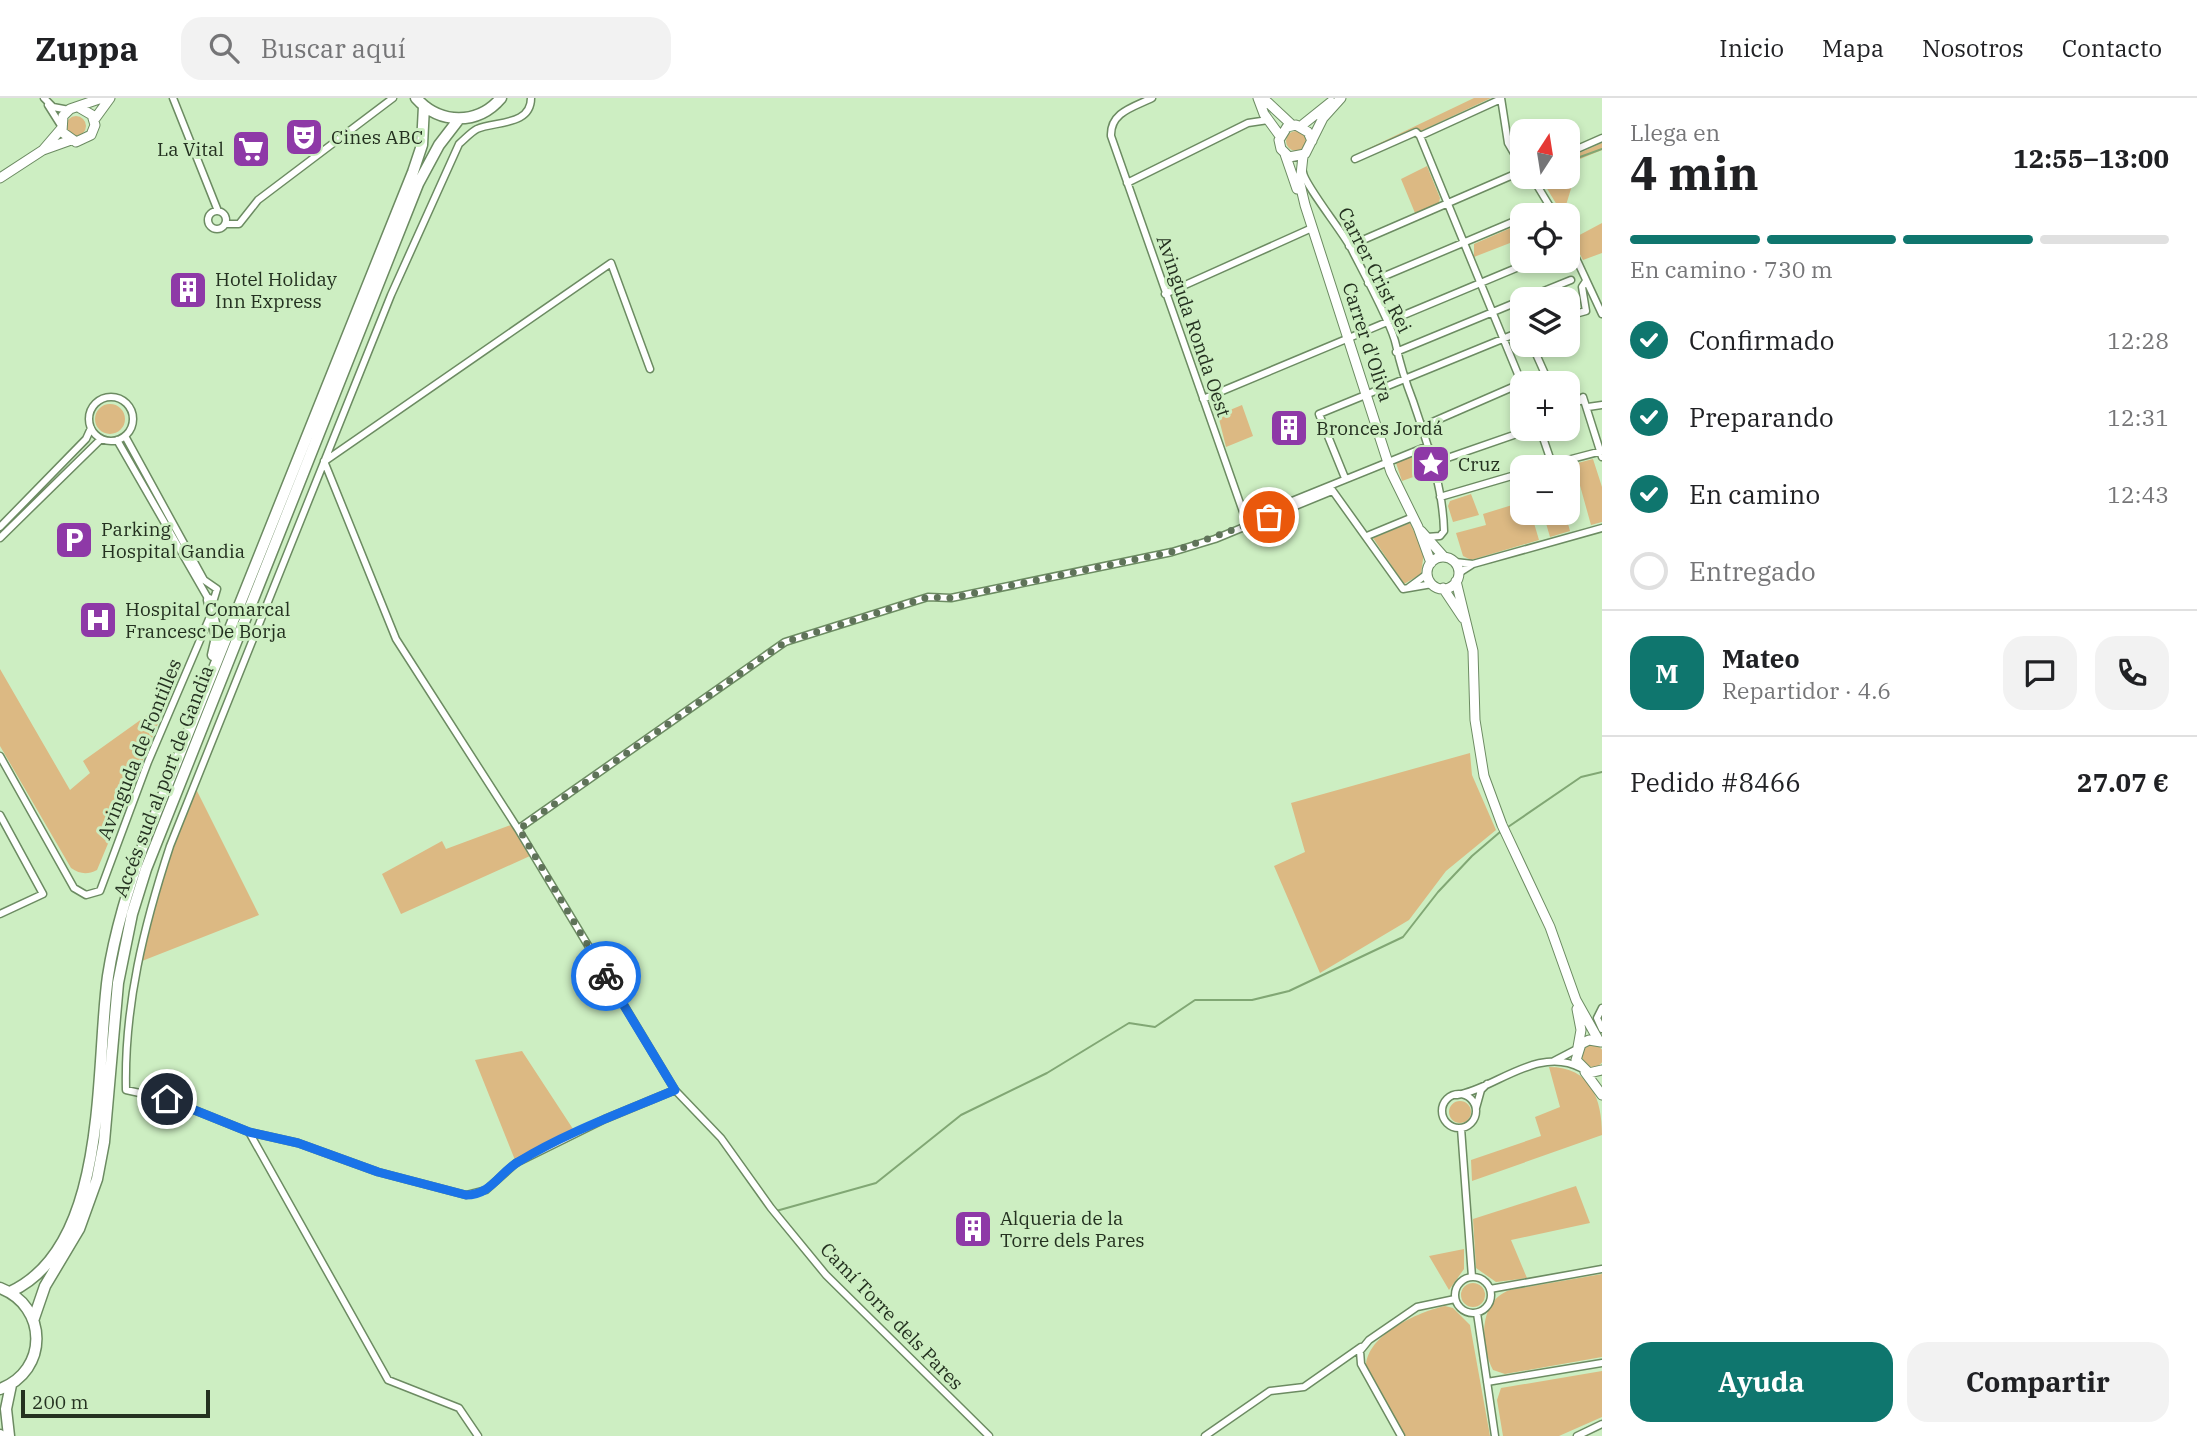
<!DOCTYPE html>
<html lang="es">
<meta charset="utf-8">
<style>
body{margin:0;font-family:"IBM Plex Serif",serif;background:#f2f2f2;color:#202124;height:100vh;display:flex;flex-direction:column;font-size:26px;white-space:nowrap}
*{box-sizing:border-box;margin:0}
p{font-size:23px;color:#757577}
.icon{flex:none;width:38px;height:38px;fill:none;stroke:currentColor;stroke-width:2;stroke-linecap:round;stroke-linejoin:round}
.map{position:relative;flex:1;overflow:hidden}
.details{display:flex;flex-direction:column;background:#fff;width:595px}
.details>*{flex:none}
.needle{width:46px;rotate:12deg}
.controls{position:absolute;left:1510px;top:21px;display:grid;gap:14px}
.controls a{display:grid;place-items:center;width:70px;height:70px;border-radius:14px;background:#fff;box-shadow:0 4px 10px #0003;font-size:35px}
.scale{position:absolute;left:21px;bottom:18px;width:189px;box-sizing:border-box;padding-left:7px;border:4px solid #243120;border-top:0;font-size:19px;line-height:24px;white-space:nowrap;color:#243120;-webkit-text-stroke:5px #cdeec2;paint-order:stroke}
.pin{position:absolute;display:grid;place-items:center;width:60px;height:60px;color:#fff;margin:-30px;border:4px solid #fff;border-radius:50%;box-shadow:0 2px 7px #0007}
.courier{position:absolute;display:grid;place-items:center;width:70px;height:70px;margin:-35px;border:5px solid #1a73e8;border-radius:50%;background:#fff;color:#222;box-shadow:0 2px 9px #0007}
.head em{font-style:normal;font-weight:700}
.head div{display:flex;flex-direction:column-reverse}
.head{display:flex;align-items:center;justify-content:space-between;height:119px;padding:0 28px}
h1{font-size:46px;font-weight:700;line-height:52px}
.bar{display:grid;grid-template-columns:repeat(4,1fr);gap:10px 7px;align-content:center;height:84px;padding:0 28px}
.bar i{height:9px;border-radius:5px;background:#e0e0e0}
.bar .current{background:#0f766e}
.bar p{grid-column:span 4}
.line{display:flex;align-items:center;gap:18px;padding:0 28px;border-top:2px solid #e0e0e0}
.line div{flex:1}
.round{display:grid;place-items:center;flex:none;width:74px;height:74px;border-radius:21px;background:#f2f2f2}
ol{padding:0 28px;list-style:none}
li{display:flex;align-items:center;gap:21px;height:77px}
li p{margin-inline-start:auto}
li .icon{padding:7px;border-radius:50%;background:#0f766e;color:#fff;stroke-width:4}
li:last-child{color:#757577}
li i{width:38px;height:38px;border:4px solid #e0e0e0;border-radius:50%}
.button{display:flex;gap:14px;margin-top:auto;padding:14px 28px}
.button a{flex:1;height:80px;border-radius:21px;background:#0f766e;color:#fff;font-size:28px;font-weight:700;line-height:80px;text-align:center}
.button a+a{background:#f2f2f2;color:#202124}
header{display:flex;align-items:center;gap:42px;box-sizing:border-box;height:98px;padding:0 35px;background:#fff;border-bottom:2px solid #e0e0e0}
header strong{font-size:33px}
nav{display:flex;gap:38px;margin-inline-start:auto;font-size:24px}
.search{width:490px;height:63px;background:#f2f2f2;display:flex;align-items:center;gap:18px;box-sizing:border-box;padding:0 24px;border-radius:21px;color:#757577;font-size:26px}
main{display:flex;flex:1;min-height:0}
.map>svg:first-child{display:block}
.green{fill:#dcb983}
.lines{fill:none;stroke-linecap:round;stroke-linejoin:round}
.stream{stroke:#81a774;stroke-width:2}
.street-casing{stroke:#6c8b62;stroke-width:9}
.secondary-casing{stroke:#6c8b62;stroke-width:11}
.highway-casing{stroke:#6c8b62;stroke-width:13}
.street{stroke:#fff;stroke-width:6}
.secondary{stroke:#fff;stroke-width:9}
.highway{stroke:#fff;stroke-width:10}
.done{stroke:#5f7359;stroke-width:7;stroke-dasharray:0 12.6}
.route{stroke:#1a73e8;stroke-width:9}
.labels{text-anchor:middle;stroke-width:6;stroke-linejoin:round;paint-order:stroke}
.poi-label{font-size:19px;fill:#243120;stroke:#cdeec2;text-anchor:start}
.street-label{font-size:19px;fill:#243120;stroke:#cdeec2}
</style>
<header>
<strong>Zuppa</strong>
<div class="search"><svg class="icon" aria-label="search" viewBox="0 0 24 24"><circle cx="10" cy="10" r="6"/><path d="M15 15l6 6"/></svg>Buscar aquí</div>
<nav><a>Inicio</a><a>Mapa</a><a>Nosotros</a><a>Contacto</a></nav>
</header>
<main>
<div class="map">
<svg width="1602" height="1338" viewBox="0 0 1602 1338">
<rect width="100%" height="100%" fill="#cdeec2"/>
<!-- green -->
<path class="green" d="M1474,0h17l-70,33 -3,-3 -59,25z
M66 28a10 10 0 1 1 20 0a10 10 0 1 1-20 0Z
M1286 43a10 10 0 1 1 20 0a10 10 0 1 1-20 0Z
M1602,45v7l-22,9 -17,56 -23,-38h28v-19z
M1427,68l13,32 -1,5 -24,10 -14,-34z
M1602,125v30l-19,7 -11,-21z
M1520,126l2,35 -4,2 -8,-18 -36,14v-13z
M95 321a15 15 0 1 1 30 0a15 15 0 1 1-30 0Z
M1242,307l11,31 -27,11 -8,-32z
M1429,352v4l-15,6 2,16 -14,5 -6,-18z
M1593,361l9,28v35l-11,3 -17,-61z
M1471,396l8,21 -26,7 -5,-16 2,-5z
M1522,404v11h9l8,27 -68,20 -8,-4 -7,-23 30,-8 -3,-11z
M1543,415h22l5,18 -20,6z
M1410,425l14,29 -3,22 -17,10 -31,-46z
M0,571l70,121 20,-17 -7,-12 70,-50 10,-11 4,2 -70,168c-10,5 -17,4 -26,-2l-71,-122z
M1470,655l2,22 24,55 -50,41 -37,49 -89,53 -46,-107 31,-14 -14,-49z
M196,691l63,126 -117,46 22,-88z
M511,727l19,31 -129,58 -19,-40 60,-33 4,8z
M1582 958a11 11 0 1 1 22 0a11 11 0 1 1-22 0Z
M522,953l53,81 -60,28 -40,-100z
M1549,969c42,0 53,32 53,68l-130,46 -1,-21 70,-24 -6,-19 25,-10z
M1449 1014a11 11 0 1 1 22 0a11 11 0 1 1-22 0Z
M1576,1088l14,37 -79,17 16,38 -31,4 -20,-14 -3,-49z
M1464,1151v20l-15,21 -20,-34z
M1602,1176v83l-97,17 -12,-4c-13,-25 -15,-69 17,-80z
M1461 1197a12 12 0 1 1 24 0a12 12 0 1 1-24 0Z
M1445,1208l8,2 17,17 20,111h-86l-38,-69c0,-32 52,-55 79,-61z
M1602,1273v46l-43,19h-56l-6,-36 4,-12z"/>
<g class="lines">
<!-- stream -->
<path class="stream" d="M1580,59l22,-8
M1508,729l73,-50 21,-5
M776,1113l100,-28 85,-68 86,-42 82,-50 26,4 40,-27h57l37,-9 114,-54 35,-45 34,-36 28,-24"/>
<defs>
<path id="street" d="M44,0l9,9 16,3
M173,0l45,113
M531,0c0,28 -36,23 -54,31 -6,3 -12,10 -18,15l-68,151 -221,551c-26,79 -46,160 -44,244l41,9 82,33 49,11 80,29 88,23 20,-5 30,-27 89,-44 70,-29
M1152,0c-18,9 -42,14 -41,38l137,390
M1501,0l7,45 14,24
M48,7l12,19
M1420,38l102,248
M1420,38l81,-37
M1568,55l34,-15
M1355,61l61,-27 4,4
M1303,74c1,12 39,59 48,76 11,22 41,76 45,97 4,19 10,38 17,56 14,42 30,85 31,130l-4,5 -13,1
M1532,79l23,38
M1127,85l121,-60 20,-3
M208 122a9 9 0 1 1 18 0a9 9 0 1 1-18 0Z
M1530,117l20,-9
M226,126h13l19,-24 135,-102
M1568,143l34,73
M1349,148l173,-75
M1368,185l154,-65
M1165,196l147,-66
M1524,201l47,-19
M1568,218l18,-5 -4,-24 4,-6
M1532,247l17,38
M1396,254l126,-52
M1583,299l19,60
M89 321a22 22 0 1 1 44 0a22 22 0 1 1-44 0Z
M1203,301l330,-138
M1568,306l16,-4
M1588,309l14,-2
M1421,329l101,-44
M1540,331l12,35
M117,342l92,160 5,-1 3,-10 -13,-9 -79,-144
M324,363l72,178 122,190 157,261 46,48 50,70 55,67 163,161
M325,363l286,-198 39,106
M1433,365l98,-34
M1541,369l61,-16
M1345,380l-26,-64 203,-83
M1330,389l73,102 29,-5
M1440,399l82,-24
M1245,422l183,-74
M0,429l86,-88 5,-11
M1367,438l46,-19
M0,440l101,-99
M1455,464l18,2
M1459,475l14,-9 129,-36
M1408,490l19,-14
M0,658l74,132 12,7 14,-4 48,-129 61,-143
M0,717l43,79 -43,20
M518,731l267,-187 143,-45 23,1 221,-46 43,-13 117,-48
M1602,910l-5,10 5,11
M1554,963l23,-12
M1442 1013a17 17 0 1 1 34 0a17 17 0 1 1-34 0Z
M1457,997c38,-6 81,-50 124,-27
M1476,1010l5,-18 6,-6
M1461,1030l11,149
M249,1034l139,248 71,28 19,28
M1455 1197a18 18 0 1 1 36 0a18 18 0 1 1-36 0Z
M1490,1191l112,-20
M1477,1215l18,123
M1487,1284l115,-19
M1205,1338l65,-45 34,-4 57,-40
M1401,1338l-40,-72 -1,-13 9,-11 48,-33 38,-8
M1577,1338l25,-12"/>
<path id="secondary" d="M1258,0l6,16 16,22
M1263,0l29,27
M80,10l12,7 3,10 -4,10 -15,7 -14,-10 1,-16 7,-7 32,-11
M94,22l16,-22
M1301,28l30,-24
M1312,43l-4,-9 -12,-7 -9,2 -8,13 2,9 8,8 16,-3 18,-36 18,-20
M43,52l18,-21
M1285,56l12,35
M1303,58l-3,28 5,21 86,267 27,55 13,36
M0,80l43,-28 28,-10
M1421,433l23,26
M1427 475a16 16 0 1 1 32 0a16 16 0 1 1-32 0Z
M1456,483l17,70 2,69 9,56 18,49 48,102 26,73 23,41
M1443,490l20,30
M1577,911l4,21 -3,17
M1601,944l-12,-2 -8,4 -5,16 13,13 13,-3
M1585,974l17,23"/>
<path id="highway" d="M416,0c24,27 62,27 85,0
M209,502l8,37 -4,18
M0,1190c48,18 49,83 0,101
M10,1194c100,-46 85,-224 98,-316 7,-46 21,-89 36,-133l269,-671 9,-27 2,-39
M34,1220l11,-32 34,-57 18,-50 7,-37 14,-159 14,-69 14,-45 272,-685 21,-39 20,-26
M0,1337l1,1
M9,1338l-3,-27 5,-24"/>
</defs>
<!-- street casing -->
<use href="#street" class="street-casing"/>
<!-- secondary casing -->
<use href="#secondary" class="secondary-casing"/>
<!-- highway casing -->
<use href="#highway" class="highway-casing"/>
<!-- street -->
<use href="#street" class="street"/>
<!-- secondary -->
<use href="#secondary" class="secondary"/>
<!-- highway -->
<use href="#highway" class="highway"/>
</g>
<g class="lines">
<!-- done -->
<path class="done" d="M606,878l-87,-147 266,-187 143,-45 23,1 220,-46 98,-35"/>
<!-- route -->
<path class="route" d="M167,1001l82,33 49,11 80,29 88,23c25,0 33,-22 52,-33 49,-30 105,-50 157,-72l-69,-114"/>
</g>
<!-- icons -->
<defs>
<symbol id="theatre-square" viewBox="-11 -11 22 22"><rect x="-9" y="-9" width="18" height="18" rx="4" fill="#8e39a7" stroke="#cdeec2"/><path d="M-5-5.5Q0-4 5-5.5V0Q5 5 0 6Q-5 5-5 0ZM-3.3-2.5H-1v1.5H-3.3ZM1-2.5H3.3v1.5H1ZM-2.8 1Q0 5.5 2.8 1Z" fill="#fff"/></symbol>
<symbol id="supermarket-square" viewBox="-11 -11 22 22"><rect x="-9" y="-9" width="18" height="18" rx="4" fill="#8e39a7" stroke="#cdeec2"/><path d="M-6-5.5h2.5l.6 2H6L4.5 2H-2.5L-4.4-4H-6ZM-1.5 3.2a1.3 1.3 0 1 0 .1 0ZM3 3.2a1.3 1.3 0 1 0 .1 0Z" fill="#fff"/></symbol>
<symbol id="building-square" viewBox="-11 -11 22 22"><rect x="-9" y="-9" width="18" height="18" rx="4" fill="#8e39a7" stroke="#cdeec2"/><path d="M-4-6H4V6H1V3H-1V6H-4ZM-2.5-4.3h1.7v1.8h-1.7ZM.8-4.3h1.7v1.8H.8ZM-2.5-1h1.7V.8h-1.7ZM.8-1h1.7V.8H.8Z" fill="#fff"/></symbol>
<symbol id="sight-square" viewBox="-11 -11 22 22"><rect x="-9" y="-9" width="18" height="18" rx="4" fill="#8e39a7" stroke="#cdeec2"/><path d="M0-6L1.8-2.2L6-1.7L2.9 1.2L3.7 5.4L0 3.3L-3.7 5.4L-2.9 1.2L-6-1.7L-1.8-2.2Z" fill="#fff"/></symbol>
<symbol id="parking-square" viewBox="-11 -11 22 22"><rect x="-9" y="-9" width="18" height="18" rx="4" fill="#8e39a7" stroke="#cdeec2"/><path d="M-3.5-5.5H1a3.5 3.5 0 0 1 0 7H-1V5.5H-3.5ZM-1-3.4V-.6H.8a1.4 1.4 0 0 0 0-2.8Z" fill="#fff"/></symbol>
<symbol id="hospital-square" viewBox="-11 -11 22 22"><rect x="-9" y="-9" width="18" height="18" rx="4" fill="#8e39a7" stroke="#cdeec2"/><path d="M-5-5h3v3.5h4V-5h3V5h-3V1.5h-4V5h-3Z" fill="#fff"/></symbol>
</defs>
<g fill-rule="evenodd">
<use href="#theatre-square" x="282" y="17" width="44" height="44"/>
<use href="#supermarket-square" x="229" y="29" width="44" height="44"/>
<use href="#building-square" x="166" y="170" width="44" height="44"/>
<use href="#building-square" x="1267" y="308" width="44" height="44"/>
<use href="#sight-square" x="1409" y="344" width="44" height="44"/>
<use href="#parking-square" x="52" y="420" width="44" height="44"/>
<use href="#hospital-square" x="76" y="500" width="44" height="44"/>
<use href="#building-square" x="951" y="1109" width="44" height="44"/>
</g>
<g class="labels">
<!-- poi labels -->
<g class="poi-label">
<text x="331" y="46">Cines ABC</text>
<text x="224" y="58" text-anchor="end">La Vital</text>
<text x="215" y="188">Hotel Holiday<tspan x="215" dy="22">Inn Express</tspan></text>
<text x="1316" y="337">Bronces Jordá</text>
<text x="1458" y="373">Cruz</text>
<text x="101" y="438">Parking<tspan x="101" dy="22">Hospital Gandia</tspan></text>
<text x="125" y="518">Hospital Comarcal<tspan x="125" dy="22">Francesc De Borja</tspan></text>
<text x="1000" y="1127">Alqueria de la<tspan x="1000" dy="22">Torre dels Pares</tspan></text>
</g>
<!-- street labels -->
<g class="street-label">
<text transform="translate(1375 172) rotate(63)" y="7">Carrer Crist Rei</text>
<text transform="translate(1194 228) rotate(71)" y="7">Avinguda Ronda Oest</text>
<text transform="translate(1368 244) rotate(72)" y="7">Carrer d'Oliva</text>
<text transform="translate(139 651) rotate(-68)" y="7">Avinguda de Fontilles</text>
<text transform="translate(163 683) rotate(-69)" y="7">Accés sud al port de Gandia</text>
<text transform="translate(892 1218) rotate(46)" y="7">Camí Torre dels Pares</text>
</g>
</g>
</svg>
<div class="controls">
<a><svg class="needle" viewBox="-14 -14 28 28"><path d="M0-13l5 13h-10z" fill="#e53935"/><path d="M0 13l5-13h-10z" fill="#757577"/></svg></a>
<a><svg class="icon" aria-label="locate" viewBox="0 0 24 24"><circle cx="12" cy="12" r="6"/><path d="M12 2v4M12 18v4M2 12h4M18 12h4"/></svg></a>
<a><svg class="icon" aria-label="layers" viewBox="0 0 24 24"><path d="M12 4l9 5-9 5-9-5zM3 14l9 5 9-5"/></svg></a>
<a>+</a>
<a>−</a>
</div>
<div class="scale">200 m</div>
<div class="pin" style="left:1269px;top:419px;background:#ea580c"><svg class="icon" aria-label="bag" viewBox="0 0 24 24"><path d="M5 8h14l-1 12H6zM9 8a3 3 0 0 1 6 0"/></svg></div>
<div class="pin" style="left:167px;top:1001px;background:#1f2937"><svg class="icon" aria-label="home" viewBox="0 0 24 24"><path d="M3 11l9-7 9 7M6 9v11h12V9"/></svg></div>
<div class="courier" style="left:606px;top:878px"><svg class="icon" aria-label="bike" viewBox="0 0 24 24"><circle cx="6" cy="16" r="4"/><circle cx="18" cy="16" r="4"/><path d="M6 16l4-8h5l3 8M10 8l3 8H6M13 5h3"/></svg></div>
</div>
<section class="details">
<div class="head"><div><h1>4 min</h1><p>Llega en</p></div><em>12:55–13:00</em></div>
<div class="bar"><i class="current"></i><i class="current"></i><i class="current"></i><i></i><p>En camino · 730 m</p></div>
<ol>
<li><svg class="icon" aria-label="check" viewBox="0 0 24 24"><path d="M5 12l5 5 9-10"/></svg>Confirmado<p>12:28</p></li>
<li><svg class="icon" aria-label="check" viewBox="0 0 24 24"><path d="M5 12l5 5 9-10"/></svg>Preparando<p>12:31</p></li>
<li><svg class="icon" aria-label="check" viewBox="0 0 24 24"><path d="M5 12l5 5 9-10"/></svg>En camino<p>12:43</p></li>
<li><i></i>Entregado</li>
</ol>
<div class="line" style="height:126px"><b class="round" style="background:#0f766e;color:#fff">M</b><div><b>Mateo</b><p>Repartidor · 4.6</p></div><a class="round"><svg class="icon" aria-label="chat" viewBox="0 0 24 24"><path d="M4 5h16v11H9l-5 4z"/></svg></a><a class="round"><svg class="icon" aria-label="phone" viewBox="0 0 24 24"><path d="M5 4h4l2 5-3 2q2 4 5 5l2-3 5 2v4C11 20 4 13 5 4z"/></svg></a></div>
<div class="line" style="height:91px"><div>Pedido #8466</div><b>27.07 €</b></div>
<div class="button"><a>Ayuda</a><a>Compartir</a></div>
</section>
</main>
